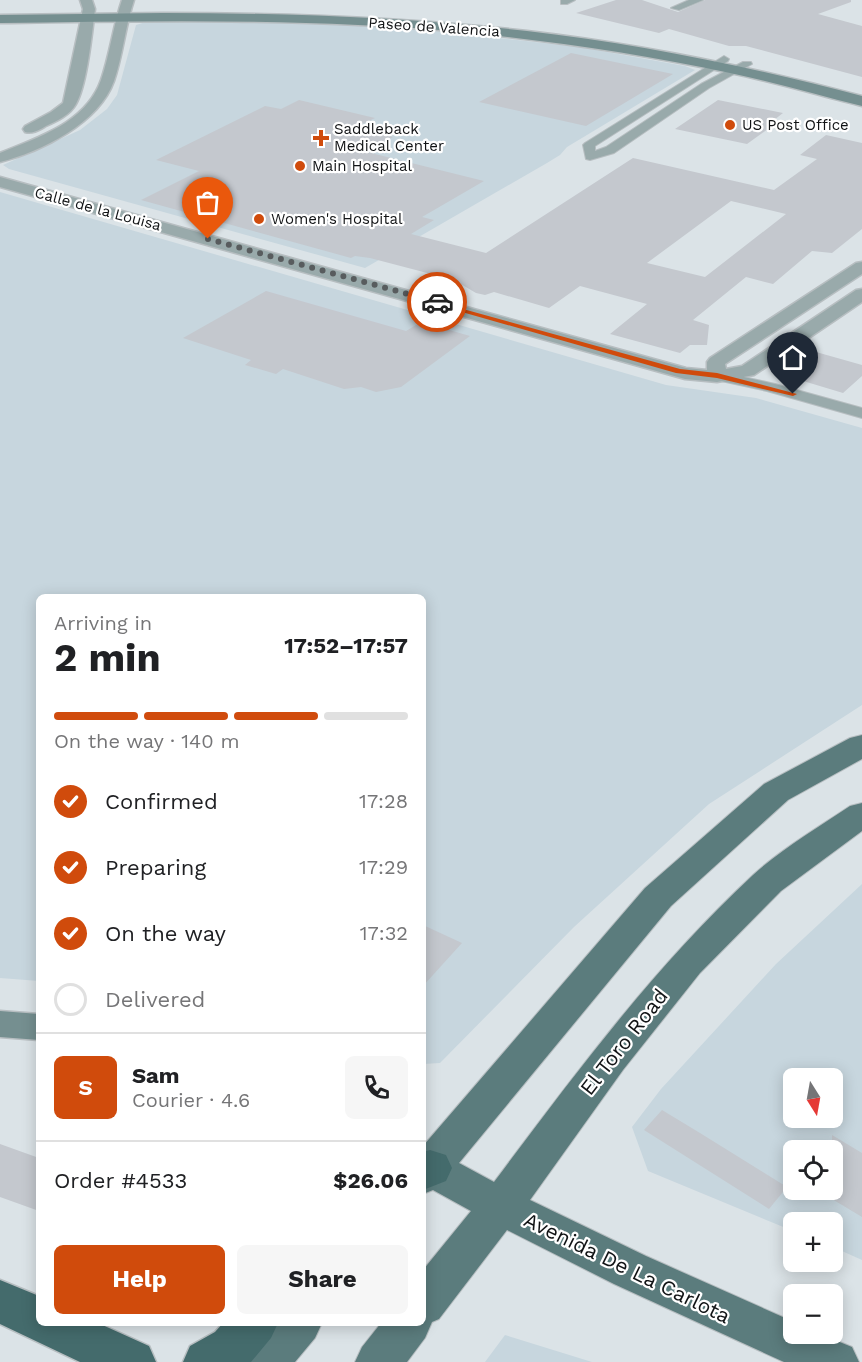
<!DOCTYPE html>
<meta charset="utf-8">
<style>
body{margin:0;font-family:"Work Sans",sans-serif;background:#f6f6f6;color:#202124;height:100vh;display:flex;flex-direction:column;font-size:22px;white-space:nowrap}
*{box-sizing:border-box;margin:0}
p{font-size:20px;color:#757577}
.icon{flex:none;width:33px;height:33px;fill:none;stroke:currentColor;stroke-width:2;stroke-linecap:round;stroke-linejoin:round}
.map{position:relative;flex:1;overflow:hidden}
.sheet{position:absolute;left:36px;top:594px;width:390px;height:732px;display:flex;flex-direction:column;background:#fff;border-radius:9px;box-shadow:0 3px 15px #0003}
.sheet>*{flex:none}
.needle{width:39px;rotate:169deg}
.controls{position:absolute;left:783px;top:1068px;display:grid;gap:12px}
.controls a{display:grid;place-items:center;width:60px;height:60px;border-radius:9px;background:#fff;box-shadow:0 3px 15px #0003;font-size:30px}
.pin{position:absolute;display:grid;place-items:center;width:51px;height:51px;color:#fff;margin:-62px -26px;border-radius:50% 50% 50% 0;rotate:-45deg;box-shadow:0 0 6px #0007}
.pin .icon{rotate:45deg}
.courier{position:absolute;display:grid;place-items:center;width:60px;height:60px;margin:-30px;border:4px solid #d04b0c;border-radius:50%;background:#fff;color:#222;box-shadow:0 2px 8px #0007}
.headline em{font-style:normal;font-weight:700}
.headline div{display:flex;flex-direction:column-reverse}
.headline{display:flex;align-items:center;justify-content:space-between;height:102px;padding:0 18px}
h1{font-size:39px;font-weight:700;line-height:45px}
.bar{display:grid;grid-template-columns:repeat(4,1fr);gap:9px 6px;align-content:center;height:72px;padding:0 18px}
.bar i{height:8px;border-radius:4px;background:#e0e0e0}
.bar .on{background:#d04b0c}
.bar p{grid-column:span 4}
.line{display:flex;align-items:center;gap:15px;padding:0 18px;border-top:2px solid #e0e0e0}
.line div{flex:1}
.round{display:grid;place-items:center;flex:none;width:63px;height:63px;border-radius:9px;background:#f6f6f6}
ol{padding:0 18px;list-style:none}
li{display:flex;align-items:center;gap:18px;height:66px}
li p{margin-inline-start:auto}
li .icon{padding:6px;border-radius:50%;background:#d04b0c;color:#fff;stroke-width:4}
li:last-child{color:#757577}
li i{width:33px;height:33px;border:3px solid #e0e0e0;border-radius:50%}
.action{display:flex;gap:12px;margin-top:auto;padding:12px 18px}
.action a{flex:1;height:69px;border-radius:9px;background:#d04b0c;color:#fff;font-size:24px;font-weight:700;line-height:69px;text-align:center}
.action a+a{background:#f6f6f6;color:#202124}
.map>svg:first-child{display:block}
.built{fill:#c7d6de;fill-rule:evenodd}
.building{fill:#c4c8ce;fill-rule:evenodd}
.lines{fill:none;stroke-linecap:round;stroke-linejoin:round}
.minor-casing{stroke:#b7bec1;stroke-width:2}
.tertiary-casing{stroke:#b7bec1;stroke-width:3}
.secondary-casing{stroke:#b7bec1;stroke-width:3}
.primary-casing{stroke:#b7bec1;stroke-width:2}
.motorway-casing{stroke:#b7bec1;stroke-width:3}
.minor{fill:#99aaab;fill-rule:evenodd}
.tertiary{fill:#99aaab;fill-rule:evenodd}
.secondary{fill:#758f90;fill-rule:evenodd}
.primary{fill:#5b7c7d;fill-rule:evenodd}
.motorway{fill:#446b6c;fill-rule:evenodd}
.route{fill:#d04b0c}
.done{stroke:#585c5e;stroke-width:6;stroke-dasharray:0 10.8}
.poi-dot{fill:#d04b0c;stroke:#fff;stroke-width:2}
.labels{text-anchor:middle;stroke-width:4.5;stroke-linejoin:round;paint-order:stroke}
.far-street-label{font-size:15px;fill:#111315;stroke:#fff}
.far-poi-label{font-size:15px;fill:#111315;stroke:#fff;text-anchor:start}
.near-street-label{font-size:21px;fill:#111315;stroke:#fff}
</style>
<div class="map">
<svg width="862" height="1362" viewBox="0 0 862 1362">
<rect width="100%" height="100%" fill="#dbe3e7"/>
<!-- built -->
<path class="built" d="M198,21l120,2 127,9 134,15 106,19 10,4 -128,77 -7,8 -13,8 -182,105 -356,-99 -6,-4 77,-35 27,-21 10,-14 19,-70 10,-3z
M0,192l666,193 90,13 106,30v277l-153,99 -135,123 -134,136 -17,1v-467h-384v384l-39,-3z
M862,884v376l-29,-13 -1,-25h-38l-1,9 -145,-60 -16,-44 29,-38 115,-125zM794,1078h38v40h-38zM794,1150h38v40h-38z
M505,1335l87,27h-107z"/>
<!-- building -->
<path class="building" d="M616,0h26l36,12 27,-12h146v2l-33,12 44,12v51l-116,-31h-17l-60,-17 -10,4 -83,-20z
M571,53l102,21 -87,52 -107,-24z
M299,100l76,18 -21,10 39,9 -26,15 117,29 -62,36 12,3 -23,14 75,19 147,-95 141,32 43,-31 -17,-4 26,-20 36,8v86l-30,24 -20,-2 -39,33 -27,-7 -53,43 16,5 -2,20h-17l-10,8 -70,-19 37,-30 -67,-18 -31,22 -55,-16 -9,3 -9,-2 -22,-13 -84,-22 -15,-2 -4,2 -210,-58 58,-29 -43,-11 109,-54 16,3zM731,201l55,13 -81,63 -58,-14z
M718,100l65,13 -9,7 5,1 -32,23 -72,-15z
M266,291l140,40 15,-9 49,14 -69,51 -25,5 -15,-5 -17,2 -61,-20 -7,5 -31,-9 6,-5 -68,-22z
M809,350l53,15v11l-19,17 -63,-19z
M423,925l39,18 -39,43z
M662,1110l38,23 87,54 -18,22 -125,-79z
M832,1135l30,18v64l-30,-18z
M0,1144l39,14v53l-39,-14z"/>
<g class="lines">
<defs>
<path id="minor" d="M561,0h14l-8,4h-6z
M689,0h14l-24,10 -8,-2z
M724,56l5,3 -1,2 -133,85v5l11,-4 95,-63 42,-22h8l1,2 -43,24 -95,65 -24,7 -4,-1 -3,-14 2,-2z
M717,371l58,13 87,24v10l-95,-27 -55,-12 -3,-3 3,-3z"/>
<path id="tertiary" d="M80,0h12l3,9c-3,24 -8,76 -19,95 -6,11 -19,17 -30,22 -7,4 -13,8 -21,6l-2,-3 2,-3 26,-14 12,-9 20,-94z
M122,0h12c-9,27 -11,55 -20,81 -15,42 -73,71 -114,81v-9c38,-16 86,-30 101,-73 9,-26 12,-54 21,-80z
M0,177l686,191 21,2v-8l3,-4 146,-95 6,-1v12l-137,90 1,5 16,-3 114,-76 6,-1v13l-108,73 -37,7 -32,-3 -685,-192z"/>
<path id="secondary" d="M163,13c122,0 243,4 364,18 113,13 225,36 335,65v10c-44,-11 -88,-24 -132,-33 -88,-19 -178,-32 -268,-41 -154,-14 -308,-11 -462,-9v-8z
M0,1011l39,3v26l-39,-3z"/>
<path id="primary" d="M862,735v24l-74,41 -117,106 -212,257 35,19c81,-108 160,-215 259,-307 27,-25 66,-48 97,-69l12,-3v28l-81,60 -81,82 -77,97 -93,130 116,56 148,66v12h26l32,13 7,15h-75l-170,-78 -107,-54 -68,89 -7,3 -7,16 -18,24h-52l7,-15 19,-24h42v-53l48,-59 -38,-21 -10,4v-48l222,-258 119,-104 86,-46z
M270,1323h52l-7,15 -20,24h-53l7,-15z"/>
<path id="motorway" d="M430,1150l16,5 6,13 -6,13 -23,9v-38z
M0,1280l39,16v27h59l51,23 7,16h-76l-80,-38z
M223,1323h55l-7,15 -20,24h-68l7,-16 25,-14z"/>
</defs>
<!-- minor casing -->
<use href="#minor" class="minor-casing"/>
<!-- tertiary casing -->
<use href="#tertiary" class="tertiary-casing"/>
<!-- secondary casing -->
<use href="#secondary" class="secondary-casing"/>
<!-- primary casing -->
<use href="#primary" class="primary-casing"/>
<!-- motorway casing -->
<use href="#motorway" class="motorway-casing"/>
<!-- minor -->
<use href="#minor" class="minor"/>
<!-- tertiary -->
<use href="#tertiary" class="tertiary"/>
<!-- secondary -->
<use href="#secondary" class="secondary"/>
<!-- primary -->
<use href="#primary" class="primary"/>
<!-- motorway -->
<use href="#motorway" class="motorway"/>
</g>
<!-- route -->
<path class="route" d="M434,301l246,68 37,4 80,21 -4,2 -76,-18 -41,-5 -242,-69z"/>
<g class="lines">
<!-- done -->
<path class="done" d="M208,239l229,63"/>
</g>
<!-- markers -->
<g class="poi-dot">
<circle cx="730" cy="125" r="6"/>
<path d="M318 129h6v6h6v6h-6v6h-6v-6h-6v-6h6z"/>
<circle cx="300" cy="166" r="6"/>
<circle cx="259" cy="219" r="6"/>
</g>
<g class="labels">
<!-- far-street labels -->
<g class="far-street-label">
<text transform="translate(434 27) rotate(4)" y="5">Paseo de Valencia</text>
<text transform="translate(98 209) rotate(15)" y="5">Calle de la Louisa</text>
</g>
<!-- far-poi labels -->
<g class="far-poi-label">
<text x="742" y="130">US Post Office</text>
<text x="334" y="134">Saddleback<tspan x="334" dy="17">Medical Center</tspan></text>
<text x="312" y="171">Main Hospital</text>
<text x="271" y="224">Women's Hospital</text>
</g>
<!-- near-street labels -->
<g class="near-street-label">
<text transform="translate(624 1042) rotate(-52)" y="7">El Toro Road</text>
<text transform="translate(627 1268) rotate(26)" y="7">Avenida De La Carlota</text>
</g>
</g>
</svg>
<div class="controls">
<a><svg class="needle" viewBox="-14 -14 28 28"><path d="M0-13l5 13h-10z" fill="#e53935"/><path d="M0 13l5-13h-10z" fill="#757577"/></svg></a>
<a><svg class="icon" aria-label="locate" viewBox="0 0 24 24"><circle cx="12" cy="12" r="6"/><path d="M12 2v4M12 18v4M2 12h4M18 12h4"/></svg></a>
<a>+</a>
<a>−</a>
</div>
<div class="pin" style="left:208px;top:239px;background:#ea580c"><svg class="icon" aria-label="bag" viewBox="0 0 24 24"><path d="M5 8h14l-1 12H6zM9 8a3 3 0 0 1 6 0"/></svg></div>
<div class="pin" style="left:793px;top:394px;background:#1f2937"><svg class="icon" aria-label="home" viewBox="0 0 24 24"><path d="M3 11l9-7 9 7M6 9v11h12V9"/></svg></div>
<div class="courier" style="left:437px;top:302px"><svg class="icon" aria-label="car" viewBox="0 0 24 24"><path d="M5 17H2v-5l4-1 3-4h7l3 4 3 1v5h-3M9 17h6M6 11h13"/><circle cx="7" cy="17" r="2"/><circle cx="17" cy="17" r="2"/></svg></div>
<section class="sheet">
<div class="headline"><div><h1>2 min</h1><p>Arriving in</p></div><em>17:52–17:57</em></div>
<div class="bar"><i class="on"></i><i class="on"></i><i class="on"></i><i></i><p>On the way · 140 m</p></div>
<ol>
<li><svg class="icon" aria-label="check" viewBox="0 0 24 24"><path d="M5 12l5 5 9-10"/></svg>Confirmed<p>17:28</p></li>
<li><svg class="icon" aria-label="check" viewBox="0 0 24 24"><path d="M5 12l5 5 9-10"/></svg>Preparing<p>17:29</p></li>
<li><svg class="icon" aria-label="check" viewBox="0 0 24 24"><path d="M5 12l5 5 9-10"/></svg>On the way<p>17:32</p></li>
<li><i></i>Delivered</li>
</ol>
<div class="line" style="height:108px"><b class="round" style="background:#d04b0c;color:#fff">S</b><div><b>Sam</b><p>Courier · 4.6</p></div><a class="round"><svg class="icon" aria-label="phone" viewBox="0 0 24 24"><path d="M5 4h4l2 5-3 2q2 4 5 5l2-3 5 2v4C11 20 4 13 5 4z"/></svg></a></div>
<div class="line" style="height:78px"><div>Order #4533</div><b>$26.06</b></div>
<div class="action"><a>Help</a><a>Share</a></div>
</section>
</div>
